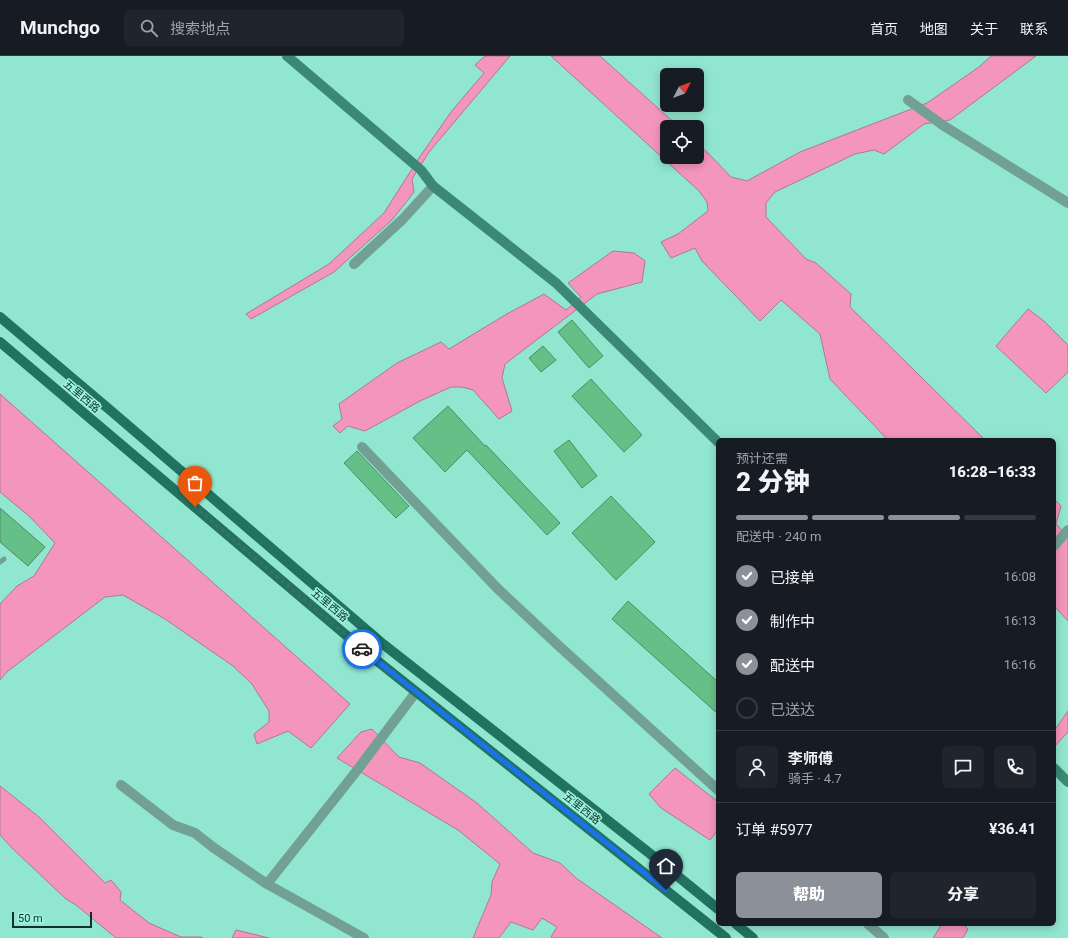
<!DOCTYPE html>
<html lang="zh">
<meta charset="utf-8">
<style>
body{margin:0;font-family:Roboto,"Noto Sans SC",sans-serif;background:#20242c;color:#f1f3f6;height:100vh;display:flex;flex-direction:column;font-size:15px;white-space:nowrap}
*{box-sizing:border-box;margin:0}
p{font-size:13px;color:#9ea1a6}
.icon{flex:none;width:22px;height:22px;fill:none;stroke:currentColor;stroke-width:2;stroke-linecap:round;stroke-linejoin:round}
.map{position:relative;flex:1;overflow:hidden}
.sheet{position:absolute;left:716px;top:382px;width:340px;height:488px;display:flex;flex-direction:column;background:#171b24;border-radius:6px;box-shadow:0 2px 10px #0003}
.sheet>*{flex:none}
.needle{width:26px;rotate:48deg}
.controls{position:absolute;left:660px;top:12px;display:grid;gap:8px}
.controls a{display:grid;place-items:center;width:44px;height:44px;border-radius:6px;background:#171b24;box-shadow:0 2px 10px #0003;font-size:20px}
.scale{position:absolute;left:12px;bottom:10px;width:80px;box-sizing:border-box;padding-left:4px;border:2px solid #0d322a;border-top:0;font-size:11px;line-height:14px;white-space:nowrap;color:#0d322a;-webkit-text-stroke:3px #9ef4dc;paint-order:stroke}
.pin{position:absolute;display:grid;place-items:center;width:34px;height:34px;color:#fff;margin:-41px -17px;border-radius:50% 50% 50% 0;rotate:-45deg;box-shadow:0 0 4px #0007}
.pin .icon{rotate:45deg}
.courier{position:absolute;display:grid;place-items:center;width:40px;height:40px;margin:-20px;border:3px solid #1a73e8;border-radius:50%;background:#fff;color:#222;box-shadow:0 1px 5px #0007}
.overview em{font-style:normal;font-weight:800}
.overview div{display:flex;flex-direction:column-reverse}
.overview{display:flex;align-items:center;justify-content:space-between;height:68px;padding:0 20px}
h1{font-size:26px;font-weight:800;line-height:30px}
.bar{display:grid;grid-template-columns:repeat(4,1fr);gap:6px 4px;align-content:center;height:48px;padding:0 20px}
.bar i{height:5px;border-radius:3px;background:#363941}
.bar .selected{background:#8c9099}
.bar p{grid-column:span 4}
.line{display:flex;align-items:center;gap:10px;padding:0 20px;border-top:1px solid #363941}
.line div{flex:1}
.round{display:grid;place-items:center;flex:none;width:42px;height:42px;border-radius:6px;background:#20242c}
ol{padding:0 20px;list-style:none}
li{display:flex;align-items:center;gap:12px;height:44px}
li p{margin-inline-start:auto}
li .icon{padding:4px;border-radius:50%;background:#8c9099;color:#fff;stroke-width:4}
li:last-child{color:#9ea1a6}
li i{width:22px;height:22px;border:2px solid #363941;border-radius:50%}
.cta{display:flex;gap:8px;margin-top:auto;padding:8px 20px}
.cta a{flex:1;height:46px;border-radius:6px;background:#8c9099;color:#fff;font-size:16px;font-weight:800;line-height:46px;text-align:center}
.cta a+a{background:#20242c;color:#f1f3f6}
header{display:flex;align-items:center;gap:24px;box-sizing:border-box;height:56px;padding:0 20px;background:#171b24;border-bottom:1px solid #363941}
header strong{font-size:19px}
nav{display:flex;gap:22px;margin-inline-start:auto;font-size:14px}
.search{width:280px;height:36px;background:#20242c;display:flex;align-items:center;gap:10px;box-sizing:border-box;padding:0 14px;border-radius:6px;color:#9ea1a6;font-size:15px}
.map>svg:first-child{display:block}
.water{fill:#f496bc;stroke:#af7890}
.building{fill:#65c087;stroke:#4d8c64}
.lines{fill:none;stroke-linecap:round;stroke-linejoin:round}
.service{stroke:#72a193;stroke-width:5}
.minor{stroke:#72a193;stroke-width:10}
.secondary{stroke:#3a8875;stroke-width:10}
.primary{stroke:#217260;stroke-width:10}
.done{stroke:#3b7164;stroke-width:4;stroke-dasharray:0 7.2}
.route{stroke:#1a73e8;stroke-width:5}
.labels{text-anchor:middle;stroke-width:3;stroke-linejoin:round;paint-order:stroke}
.street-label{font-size:11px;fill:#0d322a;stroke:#9ef4dc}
</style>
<header>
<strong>Munchgo</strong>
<div class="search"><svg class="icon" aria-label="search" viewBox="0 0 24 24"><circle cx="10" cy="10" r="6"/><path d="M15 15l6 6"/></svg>搜索地点</div>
<nav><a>首页</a><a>地图</a><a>关于</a><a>联系</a></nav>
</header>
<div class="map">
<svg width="1068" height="882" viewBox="0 0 1068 882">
<rect width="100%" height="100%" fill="#91e6cf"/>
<!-- water -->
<path class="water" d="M485,0h25l-81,96 -17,27 2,13 -22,28 -58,52 -83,47 -5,-5 83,-50 55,-51 35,-55 32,-46 33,-39 -9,-8z
M551,0h49l79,71h-12v30h30v-14l12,11 22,23 16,4 53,-29 127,-49 52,-36 12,-11h45l-86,64 -26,4 -40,30 -10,-4 -19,4 -80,38 -9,11v14l40,42 10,4 35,31 -1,13 135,133h-97l-58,-61 -10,-45 -39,-34 -21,21 -58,-60 -7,-13 -24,10 -10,-16 17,-8 30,-23 -1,-9 -8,-11z
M613,195l21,2 11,8 -3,21 -45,12 -92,70 -3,14 10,33 -13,8 -26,-29 -11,-3h-11l-31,14 -55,30 -17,-5 -8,7 -7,-7 9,-7 -3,-15 58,-41 44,-21 8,7 56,-34 39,-21 22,16 15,-13 -13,-14z
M1028,253l16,12 24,24v27l-22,21 -50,-47z
M0,338l350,310 -39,44 -23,-17 -31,13 -3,-10 15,-12v-11l-17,-27 -19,-18 -68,-47 -42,-24 -18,2 -97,74 -8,9v-76l17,-18 17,-10 21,-33 -26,-27 -29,-24z
M1054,443l7,7 -5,18 12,13v84l-14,-15z
M1068,655v21l-14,15v-16z
M372,673l27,28 21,6 57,40 56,50 27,10 16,15 86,60h-110l-1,-1 6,-10 -15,-9 -9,12 -22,-8 -12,16h-26l18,-43 1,-13 8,-18 -42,-34 -121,-72 24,-26z
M675,712l43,34v28l-8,10 -49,-32 -12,-14z
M0,730l39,31 66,66 6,-3 10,12 -1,8 29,23 32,14h20l2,1h-87l-40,-33 -10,-6 -53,-50 -13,-14z
M942,868h21l5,5 -5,9h-30z
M236,874l33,8h-37z"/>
<!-- building -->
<path class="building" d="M572,264l31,36 -14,12 -31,-36z
M543,290l13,14 -15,12 -12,-14z
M591,323l51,56 -18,17 -52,-56z
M448,350l37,40 1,-1 74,78 -13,12 -80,-85 -22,22 -32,-34z
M569,384l28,36 -15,12 -28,-37z
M357,395l52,55 -13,12 -52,-55z
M611,440l44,46 -39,38 -44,-47z
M0,452l45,39 -17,19 -28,-24z
M628,545l90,81v32l-106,-95z"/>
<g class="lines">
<!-- service -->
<path class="service" d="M0,506l4,-3"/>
<!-- minor -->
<path class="minor" d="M908,44l36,26 124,77
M354,208l49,-45 30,-33
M362,391l136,142 61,57 159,144
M1054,490l14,-16
M121,729l52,40 22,8 19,15 53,36 97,54
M267,828l88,-111 61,-81
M868,868l16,14"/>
<!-- secondary -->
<path class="secondary" d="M287,0l134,114 12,16 123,97 162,159
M1054,712l14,14"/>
<!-- primary -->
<path class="primary" d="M0,261l110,93 273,234 270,212 65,53
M0,286l366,310 360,286
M736,868l17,14"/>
</g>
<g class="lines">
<!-- done -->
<path class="done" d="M195,451l167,142"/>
<!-- route -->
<path class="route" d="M362,593l304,241"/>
</g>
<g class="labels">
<!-- street labels -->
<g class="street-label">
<text transform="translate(82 340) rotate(40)" y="4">五里西路</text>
<text transform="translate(330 549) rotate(40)" y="4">五里西路</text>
<text transform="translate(582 752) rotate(38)" y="4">五里西路</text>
</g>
</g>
</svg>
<div class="controls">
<a><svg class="needle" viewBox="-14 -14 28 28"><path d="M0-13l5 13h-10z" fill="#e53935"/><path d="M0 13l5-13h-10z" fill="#9ea1a6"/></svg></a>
<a><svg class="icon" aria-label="locate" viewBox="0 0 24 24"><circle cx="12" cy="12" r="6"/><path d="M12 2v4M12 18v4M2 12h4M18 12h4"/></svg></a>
</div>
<div class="scale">50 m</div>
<div class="pin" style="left:195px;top:451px;background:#ea580c"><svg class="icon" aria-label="bag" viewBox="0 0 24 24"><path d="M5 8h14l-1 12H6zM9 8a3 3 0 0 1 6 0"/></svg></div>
<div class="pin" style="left:666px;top:834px;background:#1f2937"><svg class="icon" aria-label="home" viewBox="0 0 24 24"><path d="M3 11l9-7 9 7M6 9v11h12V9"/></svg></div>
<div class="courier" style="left:362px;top:593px"><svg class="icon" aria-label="car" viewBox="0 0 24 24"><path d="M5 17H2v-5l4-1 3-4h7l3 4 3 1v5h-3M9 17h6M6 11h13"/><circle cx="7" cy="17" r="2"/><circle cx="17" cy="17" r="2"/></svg></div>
<section class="sheet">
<div class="overview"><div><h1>2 分钟</h1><p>预计还需</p></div><em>16:28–16:33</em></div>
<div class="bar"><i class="selected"></i><i class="selected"></i><i class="selected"></i><i></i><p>配送中 · 240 m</p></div>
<ol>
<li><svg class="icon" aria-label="check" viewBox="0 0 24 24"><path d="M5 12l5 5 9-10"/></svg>已接单<p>16:08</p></li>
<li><svg class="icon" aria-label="check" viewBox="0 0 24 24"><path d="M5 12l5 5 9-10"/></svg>制作中<p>16:13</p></li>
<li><svg class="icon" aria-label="check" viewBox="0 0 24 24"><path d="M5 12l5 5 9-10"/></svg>配送中<p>16:16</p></li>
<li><i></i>已送达</li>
</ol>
<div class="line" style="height:72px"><a class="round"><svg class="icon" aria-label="person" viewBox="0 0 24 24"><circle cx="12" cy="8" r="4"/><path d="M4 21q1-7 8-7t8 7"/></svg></a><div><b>李师傅</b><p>骑手 · 4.7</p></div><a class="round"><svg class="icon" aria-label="chat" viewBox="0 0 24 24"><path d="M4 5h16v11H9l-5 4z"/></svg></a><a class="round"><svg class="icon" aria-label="phone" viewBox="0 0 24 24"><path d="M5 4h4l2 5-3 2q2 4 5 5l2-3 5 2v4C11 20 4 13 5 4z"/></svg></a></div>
<div class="line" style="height:52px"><div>订单 #5977</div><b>¥36.41</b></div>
<div class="cta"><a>帮助</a><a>分享</a></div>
</section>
</div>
